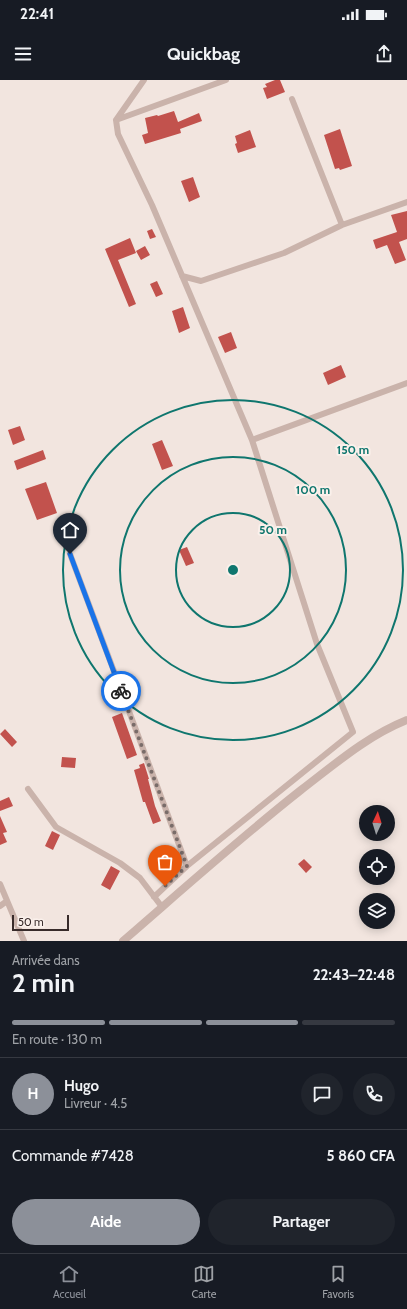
<!DOCTYPE html>
<html lang="fr">
<meta charset="utf-8">
<style>
body{margin:0;font-family:Cabin,sans-serif;background:#20242c;color:#f1f3f6;height:100vh;display:flex;flex-direction:column;font-size:15px;white-space:nowrap}
*{box-sizing:border-box;margin:0}
p{font-size:13px;color:#9ea1a6}
.icon{flex:none;width:22px;height:22px;fill:none;stroke:currentColor;stroke-width:2;stroke-linecap:round;stroke-linejoin:round}
.map{position:relative;height:861px;overflow:hidden}
.side{display:flex;flex-direction:column;background:#171b24;flex:1}
.side>*{flex:none}
.needle{width:26px;rotate:4deg}
.controls{position:absolute;left:359px;top:725px;display:grid;gap:8px}
.controls a{display:grid;place-items:center;width:36px;height:36px;border-radius:50%;background:#171b24;box-shadow:0 2px 10px #0003;font-size:20px}
.scale{position:absolute;left:12px;bottom:10px;width:57px;box-sizing:border-box;padding-left:4px;border:2px solid #382b2a;border-top:0;font-size:11px;line-height:14px;white-space:nowrap;color:#382b2a;-webkit-text-stroke:3px #faf0eb;paint-order:stroke}
.pin{position:absolute;display:grid;place-items:center;width:34px;height:34px;color:#fff;margin:-41px -17px;border-radius:50% 50% 50% 0;rotate:-45deg;box-shadow:0 0 4px #0007}
.pin .icon{rotate:45deg}
.courier{position:absolute;display:grid;place-items:center;width:40px;height:40px;margin:-20px;border:3px solid #1a73e8;border-radius:50%;background:#fff;color:#222;box-shadow:0 1px 5px #0007}
.overview em{font-style:normal;font-weight:700}
.overview div{display:flex;flex-direction:column-reverse}
.overview{display:flex;align-items:center;justify-content:space-between;height:68px;padding:0 12px}
h1{font-size:26px;font-weight:700;line-height:30px}
.bar{display:grid;grid-template-columns:repeat(4,1fr);gap:6px 4px;align-content:center;height:48px;padding:0 12px}
.bar i{height:5px;border-radius:3px;background:#363941}
.bar .selected{background:#8c9099}
.bar p{grid-column:span 4}
.line{display:flex;align-items:center;gap:10px;padding:0 12px;border-top:1px solid #363941}
.line div{flex:1}
.round{display:grid;place-items:center;flex:none;width:42px;height:42px;border-radius:21px;background:#20242c}
.button{display:flex;gap:8px;margin-top:auto;padding:8px 12px}
.button a{flex:1;height:46px;border-radius:24px;background:#8c9099;color:#fff;font-size:16px;font-weight:700;line-height:46px;text-align:center}
.button a+a{background:#20242c;color:#f1f3f6}
.status{display:flex;justify-content:space-between;align-items:center;height:28px;padding:0 20px;background:#171b24;direction:ltr}
.status svg{height:11px;fill:currentColor}
header{display:flex;justify-content:space-between;align-items:center;height:52px;padding:0 12px;background:#171b24;font-size:18px;font-weight:700}
.tab-bar{display:flex;justify-content:space-around;align-items:center;height:56px;border-top:1px solid #363941;background:#171b24;font-size:11px;color:#9ea1a6}
.tab-bar a{display:grid;justify-items:center;gap:2px}
.tab-bar .selected{color:#8c9099}
.map>svg:first-child{display:block}
.building{fill:#c2524d}
.lines{fill:none;stroke-linecap:round;stroke-linejoin:round}
.minor{stroke:#cab3ab;stroke-width:6}
.tertiary{stroke:#cab3ab;stroke-width:8}
.done{stroke:#796c69;stroke-width:4;stroke-dasharray:0 7.2}
.route{stroke:#1a73e8;stroke-width:5}
.ring{fill:none;stroke:#0f766e;stroke-width:2}
.centre{fill:#0f766e;stroke:#faf0eb;stroke-width:2}
.ring-label{font-size:12px;text-anchor:middle;font-weight:bold;fill:#0f766e;stroke:#faf0eb;stroke-width:4;stroke-linejoin:round;paint-order:stroke}
</style>
<div class="status"><b>22:41</b><svg viewBox="0 0 49 12"><path d="M0 12V9h3v3zM5 12V6h3v6zM10 12V3h3v9zM15 12V0h3v12zM26 1h20v11H26zM47 4h2v5h-2z"/></svg></div>
<header><svg class="icon" aria-label="menu" viewBox="0 0 24 24"><path d="M4 6h16M4 12h16M4 18h16"/></svg>Quickbag<svg class="icon" aria-label="share" viewBox="0 0 24 24"><path d="M12 15V3M7 8l5-5 5 5M5 13v7h14v-7"/></svg></header>
<div class="map">
<svg width="407" height="861" viewBox="0 0 407 861">
<rect width="100%" height="100%" fill="#f2e5df"/>
<!-- building -->
<path class="building" d="M275,0h5l5,12 -18,7 -4,-11 4,-1 -2,-3z
M174,31l4,11 21,-9 3,8 -22,8 1,4 -36,11 -3,-9 6,-2 -3,-15 12,-3 1,1z
M340,49l12,37 -12,4 -1,-2 -4,1 -11,-34z
M250,50l6,17 -18,6 -3,-9 2,-1 -2,-7z
M193,97l7,20 -11,5 -8,-21z
M407,131v28l-8,3 7,18 -11,4 -8,-19 -11,4 -3,-9 24,-8 -6,-17z
M152,149l4,8 -6,2 -3,-8z
M130,158l6,15 -18,7 18,44 -7,3 -24,-58z
M145,166l5,9 -9,5 -5,-9z
M157,201l6,13 -7,3 -6,-13z
M183,227l7,21 -11,5 -7,-22z
M231,252l6,16 -12,5 -7,-16z
M341,285l5,12 -18,8 -5,-12z
M20,346l5,14 -12,5 -5,-15z
M162,360l11,26 -11,4 -10,-26z
M43,370l3,9 -29,11 -3,-9z
M46,402l11,31 -20,7 -12,-31z
M187,467l7,16 -8,3 -7,-16z
M122,633l15,42 -10,4 -15,-42z
M5,649l12,13 -5,5 -12,-13z
M62,677l14,1 -1,10 -14,-1z
M144,683l5,16h-1l7,27 6,15 -8,3 -8,-22h-2l-9,-32 6,-2 -1,-3z
M9,717l4,9 -13,5v-10z
M0,736l7,16 -4,1 4,9 -7,3z
M52,751l8,4 -7,15 -8,-4z
M304,779l8,8 -6,6 -8,-9z
M111,786l9,5 -10,19 -9,-5z"/>
<g class="lines">
<!-- minor -->
<path class="minor" d="M144,0l-28,40 2,14 34,71 100,235 65,204 36,88 -166,134 -33,31
M292,19l50,126
M116,40l110,-40
M182,196l19,5 83,-28 58,-28 65,-23
M252,360l155,-57
M70,474l117,312
M28,709l28,38 64,36 20,15 22,29
M0,804l24,57
M0,826l7,-5"/>
<!-- tertiary -->
<path class="tertiary" d="M123,861c59,-51 117,-103 178,-151 34,-26 66,-54 106,-70"/>
</g>
<g class="lines">
<!-- done -->
<path class="done" d="M121,611l66,175 -22,20"/>
<!-- route -->
<path class="route" d="M70,474l51,137"/>
</g>
<!-- distance rings -->
<g class="ring">
<circle cx="233" cy="490" r="57"/>
<circle cx="233" cy="490" r="113"/>
<circle cx="233" cy="490" r="170"/>
</g>
<circle cx="233" cy="490" r="6" class="centre"/>
<g class="ring-label">
<text x="353" y="374">150 m</text>
<text x="313" y="414">100 m</text>
<text x="273" y="454">50 m</text>
</g>
</svg>
<div class="controls">
<a><svg class="needle" viewBox="-14 -14 28 28"><path d="M0-13l5 13h-10z" fill="#e53935"/><path d="M0 13l5-13h-10z" fill="#9ea1a6"/></svg></a>
<a><svg class="icon" aria-label="locate" viewBox="0 0 24 24"><circle cx="12" cy="12" r="6"/><path d="M12 2v4M12 18v4M2 12h4M18 12h4"/></svg></a>
<a><svg class="icon" aria-label="layers" viewBox="0 0 24 24"><path d="M12 4l9 5-9 5-9-5zM3 14l9 5 9-5"/></svg></a>
</div>
<div class="scale">50 m</div>
<div class="pin" style="left:165px;top:806px;background:#ea580c"><svg class="icon" aria-label="bag" viewBox="0 0 24 24"><path d="M5 8h14l-1 12H6zM9 8a3 3 0 0 1 6 0"/></svg></div>
<div class="pin" style="left:70px;top:474px;background:#1f2937"><svg class="icon" aria-label="home" viewBox="0 0 24 24"><path d="M3 11l9-7 9 7M6 9v11h12V9"/></svg></div>
<div class="courier" style="left:121px;top:611px"><svg class="icon" aria-label="bike" viewBox="0 0 24 24"><circle cx="6" cy="16" r="4"/><circle cx="18" cy="16" r="4"/><path d="M6 16l4-8h5l3 8M10 8l3 8H6M13 5h3"/></svg></div>
</div>
<section class="side">
<div class="overview"><div><h1>2 min</h1><p>Arrivée dans</p></div><em>22:43–22:48</em></div>
<div class="bar"><i class="selected"></i><i class="selected"></i><i class="selected"></i><i></i><p>En route · 130 m</p></div>
<div class="line" style="height:72px"><b class="round" style="background:#8c9099;color:#fff">H</b><div><b>Hugo</b><p>Livreur · 4.5</p></div><a class="round"><svg class="icon" aria-label="chat" viewBox="0 0 24 24"><path d="M4 5h16v11H9l-5 4z"/></svg></a><a class="round"><svg class="icon" aria-label="phone" viewBox="0 0 24 24"><path d="M5 4h4l2 5-3 2q2 4 5 5l2-3 5 2v4C11 20 4 13 5 4z"/></svg></a></div>
<div class="line" style="height:52px"><div>Commande #7428</div><b>5 860 CFA</b></div>
<div class="button"><a>Aide</a><a>Partager</a></div>
</section>
<nav class="tab-bar">
<a class="selected"><svg class="icon" aria-label="home" viewBox="0 0 24 24"><path d="M3 11l9-7 9 7M6 9v11h12V9"/></svg>Accueil</a>
<a><svg class="icon" aria-label="map" viewBox="0 0 24 24"><path d="M3 6l6-2 6 2 6-2v14l-6 2-6-2-6 2zM9 4v14M15 6v14"/></svg>Carte</a>
<a><svg class="icon" aria-label="saved" viewBox="0 0 24 24"><path d="M7 4h10v16l-5-4-5 4z"/></svg>Favoris</a>
</nav>
